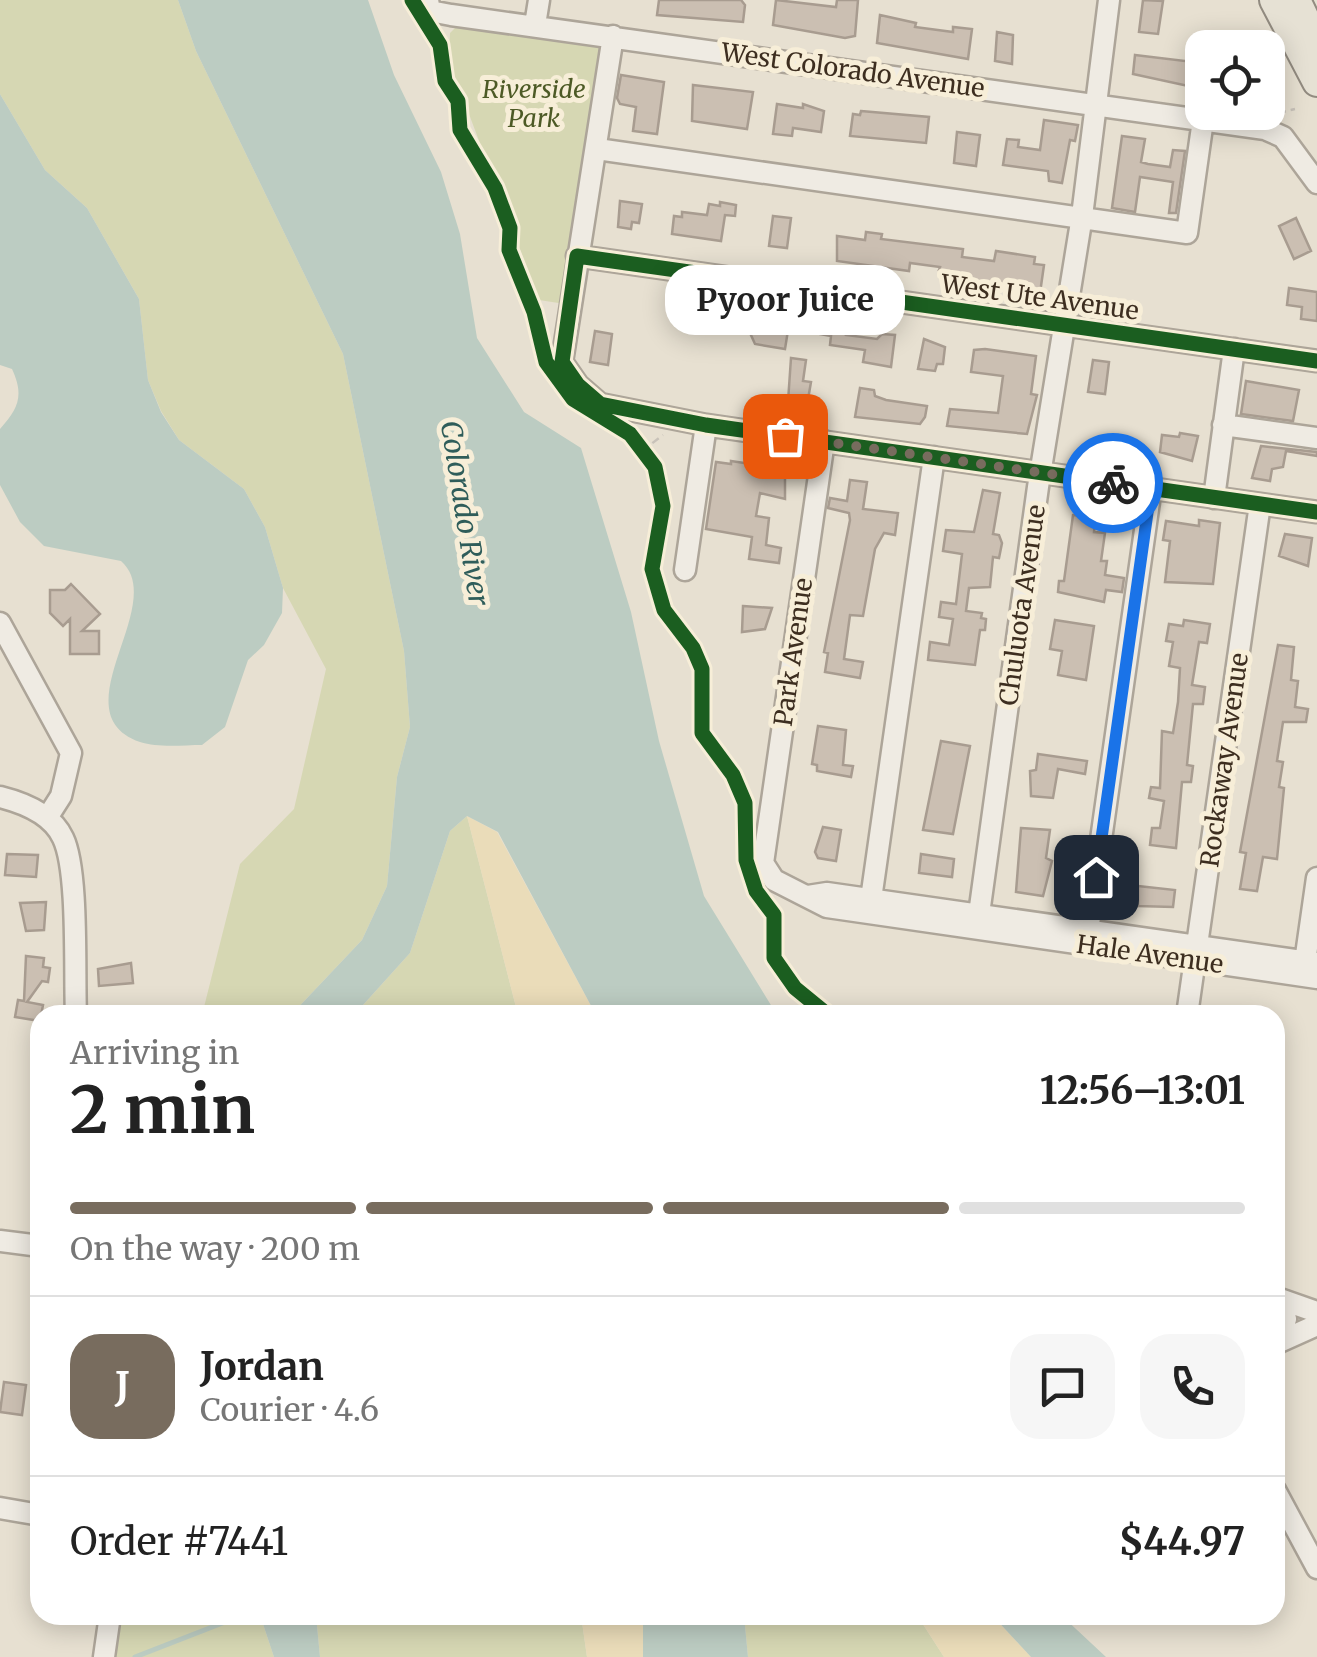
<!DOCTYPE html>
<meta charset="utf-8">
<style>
body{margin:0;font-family:Merriweather,serif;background:#f6f6f6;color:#222;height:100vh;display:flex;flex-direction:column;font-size:38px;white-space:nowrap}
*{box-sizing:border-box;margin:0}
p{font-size:32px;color:#767676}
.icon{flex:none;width:55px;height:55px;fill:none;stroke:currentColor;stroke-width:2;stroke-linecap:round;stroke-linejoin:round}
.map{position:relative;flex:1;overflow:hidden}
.sheet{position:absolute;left:30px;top:1005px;width:1255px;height:620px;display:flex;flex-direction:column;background:#fff;border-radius:30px;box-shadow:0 5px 25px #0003}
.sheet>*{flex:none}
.tools{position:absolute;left:1185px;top:30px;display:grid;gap:20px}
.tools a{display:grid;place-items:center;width:100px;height:100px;border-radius:20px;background:#fff;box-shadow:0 5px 25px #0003;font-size:50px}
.pin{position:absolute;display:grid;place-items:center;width:85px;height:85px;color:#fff;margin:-42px;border-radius:20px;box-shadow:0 5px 15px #0006}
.courier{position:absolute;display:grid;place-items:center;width:100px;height:100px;margin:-50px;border:8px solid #1a73e8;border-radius:50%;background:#fff;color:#222;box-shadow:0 2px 12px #0007}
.bubble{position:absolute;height:70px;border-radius:30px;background:#fff;box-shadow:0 5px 25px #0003;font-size:32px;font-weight:700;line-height:70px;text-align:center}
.headline em{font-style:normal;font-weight:700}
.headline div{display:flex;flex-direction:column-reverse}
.headline{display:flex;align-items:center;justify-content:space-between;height:170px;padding:0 40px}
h1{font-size:65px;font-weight:700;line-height:75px}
.bar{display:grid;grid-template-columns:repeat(4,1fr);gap:15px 10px;align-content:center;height:120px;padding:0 40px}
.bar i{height:12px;border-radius:8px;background:#e0e0e0}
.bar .on{background:#786c5e}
.bar p{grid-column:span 4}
.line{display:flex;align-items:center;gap:25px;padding:0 40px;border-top:2px solid #e0e0e0}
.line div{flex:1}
.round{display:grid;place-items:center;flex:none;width:105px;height:105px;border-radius:30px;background:#f6f6f6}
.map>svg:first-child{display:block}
.green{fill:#d6d7b3}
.sand{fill:#eadcb9}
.water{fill:#bcccc2}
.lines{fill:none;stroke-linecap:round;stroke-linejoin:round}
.stream{stroke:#bcccc2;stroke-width:5}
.building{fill:#cbbfb2;stroke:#a89c90;stroke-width:2.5}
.minor-casing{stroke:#ada599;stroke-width:25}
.major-casing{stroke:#928b80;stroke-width:32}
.path{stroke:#c8c2b9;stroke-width:2.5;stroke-dasharray:8 5;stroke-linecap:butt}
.minor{stroke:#efebe3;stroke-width:20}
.major{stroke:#e6e1d4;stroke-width:28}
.cycleway-casing{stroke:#f7eed8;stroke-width:21}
.cycleway{stroke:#1b5e20;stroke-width:15}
.done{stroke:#786c5e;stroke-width:10;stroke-dasharray:0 18}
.route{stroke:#1a73e8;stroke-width:12}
.labels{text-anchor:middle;stroke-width:10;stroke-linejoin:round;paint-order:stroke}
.street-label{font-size:25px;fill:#3d2e20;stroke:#f7eed8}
.park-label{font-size:25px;font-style:italic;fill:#4d5a26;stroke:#f7eed8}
.water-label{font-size:28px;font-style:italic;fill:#2f5d5a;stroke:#f7eed8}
</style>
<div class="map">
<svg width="1317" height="1657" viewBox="0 0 1317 1657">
<rect width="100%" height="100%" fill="#e7e0d1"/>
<!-- green -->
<path class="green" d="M0,0h178l18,51 147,303 61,297 6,76 -13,50 -10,109 -25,54 -71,75h-89l38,-151 54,-55 32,-140 -43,-81 -18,-61 -21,-38 -65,-49 -18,-29 -13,-31 -9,-81 -52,-91 -42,-38 -45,-76z
M456,27l154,20 -45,257 -26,-4 -90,-239 1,-28z
M467,816l51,199h-164l56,-62 40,-122z
M120,1615h140l14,42h-158z
M316,1615h265l6,42h-267z
M744,1615h173l27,42h-196z"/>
<!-- sand -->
<path class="sand" d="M467,816l30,16 99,183h-78z
M581,1615h62v42h-56z
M917,1615h75l39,42h-87z"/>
<!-- water -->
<path class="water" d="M178,0h190l26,75 47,97 19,62 17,104 47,74 57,36 50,164 28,129 45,155 73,119h-181l-98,-183 -31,-16 -17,15 -40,122 -56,62h-63l71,-75 25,-54 10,-109 13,-50 -6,-76 -61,-297 -147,-303z
M0,94l45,76 42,38 52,91 9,81 13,32 18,28 65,49 21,38 18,61 -1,25 -18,32 -16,15 -23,67 -23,18c-19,0 -44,3 -62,-3 -83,-29 30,-138 -19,-181l-77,-15 -24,-24 -20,-37v-56c19,-21 24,-34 12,-60l-12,-4z
M260,1615h56l4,42h-46z
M643,1615h101l4,42h-105z
M992,1615h69l45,42h-75z"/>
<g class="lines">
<!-- stream -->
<path class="stream" d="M135,1657l108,-42"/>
</g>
<!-- building -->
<path class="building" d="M659,0h82l4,5 -2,17 -86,-7z
M776,0l60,7 1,-7h21l-3,36 -10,2 -72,-13z
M1143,0l20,1 -5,33 -19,-2z
M880,15l36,8 -1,4 38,5v-5l19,2 -4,30 -91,-16z
M997,32l16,3 -1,29 -17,-3z
M1135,55l67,8v26l-69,-15z
M621,75l43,7 -7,52 -24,-3 3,-24 -16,-3 -3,-6z
M693,85l60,7 -6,37 -55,-8z
M777,104l26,4v-4l21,7 -3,21 -28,-4 -1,8 -19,-2z
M861,111l68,6 -3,26 -76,-7 3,-22 7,1z
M1044,120l34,5 -3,16 -5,-1 -8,43 -13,-2 -1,-10 -45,-6 4,-26 12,1 -1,7 22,3z
M957,132l23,3 -4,31 -22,-3z
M1122,136l23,3 -4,23 7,2 22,3 3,-17 12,1 -9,62h-7l4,-31 -33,-5 -5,35 -23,-4z
M620,201l22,3 -3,19 -7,-1 -1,7 -13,-2z
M720,202l16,3 -1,11 -10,-1 -4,26 -49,-7 2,-18 8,1v-5l25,3 2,-11 11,2z
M773,216l18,2 -4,30 -18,-2z
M1296,218l15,33 -17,8 -15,-33z
M866,232l16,2 -1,5 82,10 -1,8 32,4 2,-10 39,6 -1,7 10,1 -4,28 -72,-9 -4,-10 -25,-4 1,-3 -30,-4 -1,8 -72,-10v-25l28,4z
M1289,288l28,4v29l-16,-2 1,-12 -15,-2z
M691,298l89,22 9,4 -4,25 -30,-5 -5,-11 -62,-8z
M822,322l26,3 -2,10 31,4 5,-5 13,1 -4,32 -28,-5 2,-12 -35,-5 1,-9 -11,-2z
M595,331l17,3 -4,31 -18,-3z
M924,339l21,8 -2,17h-6l-2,7 -17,-2z
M985,349l51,7 -5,38 6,1 -10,39 -80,-8 3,-17 48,4 5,-37 -32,-4 3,-22z
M791,358l15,2 -3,21 8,1 -4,23 -19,-3z
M1093,360l16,2 -4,32 -17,-2z
M1246,381l53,9 -6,31 -52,-7z
M860,388l14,2 1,6 11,4 41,6 -2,11 -5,7 -65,-7z
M1180,433l18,3 -6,25 -32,-9 2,-17 17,2z
M1261,446l56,6v4l-31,-5 -3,16 -11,2 -2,12 -18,-3z
M731,461l54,8v30l-25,-6 -4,23 13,2 -3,27 15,3 -2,15 -30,-4 3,-22 -46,-8 10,-67 15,2z
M850,480l17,2 -4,27 35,4 -3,22 -11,-2 -9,16 -12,67 -13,-1 -6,44 19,3 -3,16 -35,-6 3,-19 -4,-1 26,-132 -1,-7 -21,-5 2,-10 17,3z
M983,490l17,3 -7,41 6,1 3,8 -3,15 -6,-1 -3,30 -21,1 -3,23 16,2 -1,5 5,1 -1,11h-5l-5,35 -47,-5 2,-18 19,3 4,-26 -14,-2 2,-15 15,2 6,-50 -19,-3 3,-21 28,2z
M1073,515l23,2 -2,15 11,1 -4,28h6l-2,14 19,3 -2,14 -16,-2 -2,12 -46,-10 1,-11h5z
M1199,520l21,3 -7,61 -48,-2 5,-41 -7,-1 3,-19 33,5z
M1285,534l27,4 -4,28 -29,-10z
M71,584l29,30 -18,17h17v23h-29v-35l-7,7 -13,-13v-23h15z
M743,606l29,2 -7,21 -23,3z
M1055,620l39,6 -8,54 -28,-5 4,-24 -12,-2z
M1184,620l26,4 -3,19 -8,-1 -7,43 13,2 -2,17h-10l-6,61 6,1 -2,16h-9l-6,66 -26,-3 2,-17h8l4,-27 -15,-3 2,-11 9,1 2,-57 11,2 5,-31 2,-34 -11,-2 4,-24 -7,-1 3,-17 14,2z
M1278,645l16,2 -3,33 7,1 -3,26 13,2 -2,13h-23l-6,39 6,1 -4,25 5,1 -7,71 -14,-2 -6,34 -17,-2 6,-36 -6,-1z
M818,726l28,4 -3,35 10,1 -2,11 -34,-6v-6l-5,-1z
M941,741l29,5 -17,88 -30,-4z
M1038,754l49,7 -2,13 -27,-5 -5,29 -22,-2 -1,-25 6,-1z
M823,827l18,3 -5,31 -18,-3 -3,-6z
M1021,828l29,2 -4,28 6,3 -9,35 -27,-4z
M7,854l31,1 -2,22 -31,-2z
M921,854l33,5 -2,18 -33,-4z
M1138,886l37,4 -2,17 -35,-1z
M46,902l-2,28 -18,1 -6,-28z
M26,956l18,2 -1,9 7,1 -2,14 -6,-1 -15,21 16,3 -3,16 -25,-4 3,-17 6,1z
M131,963l2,20 -34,3 -1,-17z
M4,1382l22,3 -4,30 -22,-3z"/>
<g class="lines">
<defs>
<path id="minor" d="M428,0l2,11 21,4 814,114 18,8 34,46
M535,25l4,-25
M613,36l-51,326 16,23 22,19 106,21 611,87
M597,149l590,84 16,-113
M577,256l740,105
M1223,425l94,13
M824,441l-61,422 11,17 53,27 490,71
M1214,498l20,-149
M685,570l21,-145
M0,623l71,130 -10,43 -14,22
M0,797c24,6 52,17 63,41 16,33 11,136 13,177
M808,896l19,-3 490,70
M871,899l63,-442
M979,914l59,-427 44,-271 27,-216
M1088,931l63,-443
M1305,962l12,-84
M1187,1015l73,-511
M0,1241l40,5
M1275,1297l11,22 -11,27
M1277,1298l40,14
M1279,1342l38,-17
M1275,1490l42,78
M0,1508l40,7
M104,1657l6,-42"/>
<path id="major" d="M1274,0l43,82
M1296,0l21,44"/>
</defs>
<!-- minor casing -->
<use href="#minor" class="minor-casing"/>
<!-- major casing -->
<use href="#major" class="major-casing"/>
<!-- path -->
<path class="path" d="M1278,113l17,-4
M642,451l21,-16"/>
<!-- minor -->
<use href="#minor" class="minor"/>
<!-- major -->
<use href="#major" class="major"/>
<defs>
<path id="cycleway" d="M412,0l28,45 5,36 13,20 2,29 35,58 15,40 -1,22 25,62 12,50 27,37 57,35 25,33 8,39 -11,63 12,41 29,38 9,21v64l31,42 12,28 1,57 10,31 18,24v43l21,30 33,27
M1317,361l-740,-105 -15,106 16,23 22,19 106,21 611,87"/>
</defs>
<!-- cycleway casing -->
<use href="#cycleway" class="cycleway-casing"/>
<!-- cycleway -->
<use href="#cycleway" class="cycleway"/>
</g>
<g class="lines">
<!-- done -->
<path class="done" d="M785,436l328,47"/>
<!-- route -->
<path class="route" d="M1096,877l55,-389 -38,-5"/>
</g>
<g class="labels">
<!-- street labels -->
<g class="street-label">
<text transform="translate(853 70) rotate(8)" y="9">West Colorado Avenue</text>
<text transform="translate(1040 297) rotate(8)" y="9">West Ute Avenue</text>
<text transform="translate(1022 605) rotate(-82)" y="9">Chuluota Avenue</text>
<text transform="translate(793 652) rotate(-82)" y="9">Park Avenue</text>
<text transform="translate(1224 760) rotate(-82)" y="9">Rockaway Avenue</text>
<text transform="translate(1150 954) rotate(8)" y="9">Hale Avenue</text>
</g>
<!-- park labels -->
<g class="park-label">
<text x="534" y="98">Riverside<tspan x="534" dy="29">Park</tspan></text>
</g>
<!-- water labels -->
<g class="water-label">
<text transform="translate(465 513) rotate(81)" y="10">Colorado River</text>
</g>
</g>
</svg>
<div class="tools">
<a><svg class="icon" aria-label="locate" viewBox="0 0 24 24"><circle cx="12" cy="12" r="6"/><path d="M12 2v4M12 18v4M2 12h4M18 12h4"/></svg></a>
</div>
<div class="pin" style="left:785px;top:436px;background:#ea580c"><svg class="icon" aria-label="bag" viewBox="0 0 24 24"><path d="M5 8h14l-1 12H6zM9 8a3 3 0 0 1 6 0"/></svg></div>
<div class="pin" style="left:1096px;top:877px;background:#1f2937"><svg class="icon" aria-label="home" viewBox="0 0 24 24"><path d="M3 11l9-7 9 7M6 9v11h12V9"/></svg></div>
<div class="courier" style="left:1113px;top:483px"><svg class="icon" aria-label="bike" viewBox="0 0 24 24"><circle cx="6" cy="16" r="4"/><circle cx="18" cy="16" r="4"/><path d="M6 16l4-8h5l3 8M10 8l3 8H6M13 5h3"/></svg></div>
<div class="bubble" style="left:665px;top:265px;width:240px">Pyoor Juice</div>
<section class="sheet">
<div class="headline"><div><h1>2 min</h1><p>Arriving in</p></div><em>12:56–13:01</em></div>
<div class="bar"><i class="on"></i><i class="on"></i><i class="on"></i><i></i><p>On the way · 200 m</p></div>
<div class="line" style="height:180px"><b class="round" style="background:#786c5e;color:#fff">J</b><div><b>Jordan</b><p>Courier · 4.6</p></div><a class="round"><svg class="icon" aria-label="chat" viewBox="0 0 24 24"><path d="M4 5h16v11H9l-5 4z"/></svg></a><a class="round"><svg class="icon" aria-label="phone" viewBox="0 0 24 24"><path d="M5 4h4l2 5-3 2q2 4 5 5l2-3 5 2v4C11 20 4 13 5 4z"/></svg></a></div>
<div class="line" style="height:130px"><div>Order #7441</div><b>$44.97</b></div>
</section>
</div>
